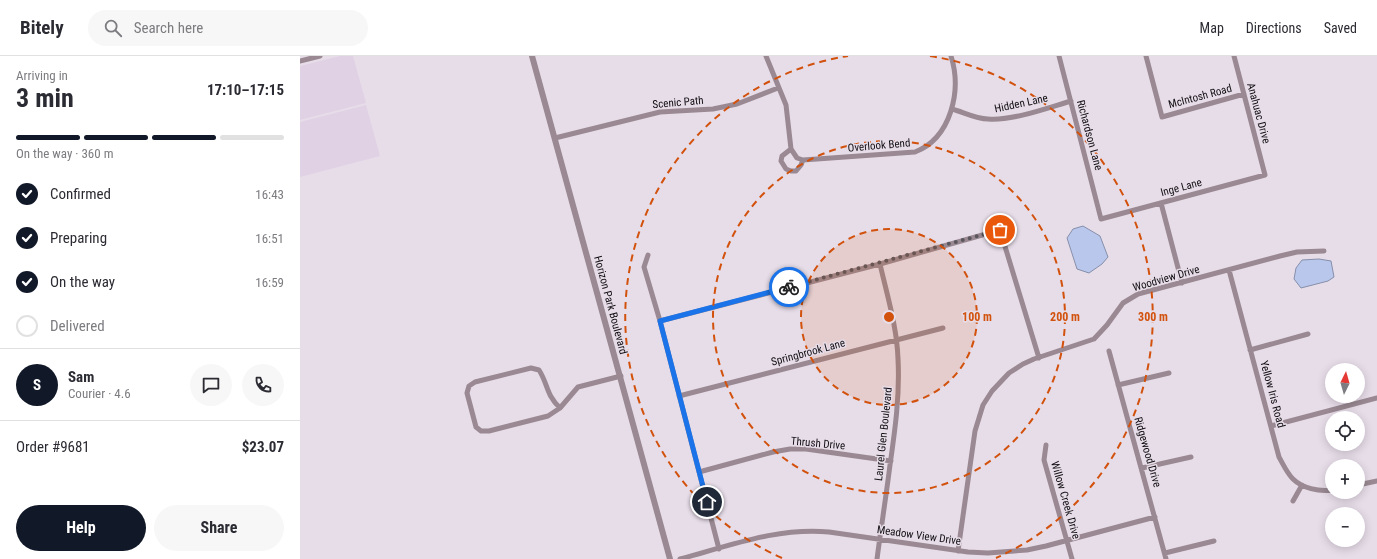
<!DOCTYPE html>
<meta charset="utf-8">
<style>
body{margin:0;font-family:"Roboto Condensed",sans-serif;background:#f7f7f7;color:#2b2b33;height:100vh;display:flex;flex-direction:column;font-size:15px;white-space:nowrap}
*{box-sizing:border-box;margin:0}
p{font-size:13px;color:#7c7c81}
.icon{flex:none;width:22px;height:22px;fill:none;stroke:currentColor;stroke-width:2;stroke-linecap:round;stroke-linejoin:round}
.map{position:relative;flex:1;overflow:hidden}
.details{display:flex;flex-direction:column;background:#fff;width:300px}
.details>*{flex:none}
.needle{width:26px;rotate:5deg}
.controls{position:absolute;left:1025px;top:307px;display:grid;gap:8px}
.controls a{display:grid;place-items:center;width:40px;height:40px;border-radius:50%;background:#fff;box-shadow:0 2px 10px #0003;font-size:20px}
.pin{position:absolute;display:grid;place-items:center;width:34px;height:34px;color:#fff;margin:-17px;border:2px solid #fff;border-radius:50%;box-shadow:0 1px 4px #0007}
.courier{position:absolute;display:grid;place-items:center;width:40px;height:40px;margin:-20px;border:3px solid #1a73e8;border-radius:50%;background:#fff;color:#222;box-shadow:0 1px 5px #0007}
.headline em{font-style:normal;font-weight:700}
.headline div{display:flex;flex-direction:column-reverse}
.headline{display:flex;align-items:center;justify-content:space-between;height:68px;padding:0 16px}
h1{font-size:26px;font-weight:700;line-height:30px}
.bar{display:grid;grid-template-columns:repeat(4,1fr);gap:6px 4px;align-content:center;height:48px;padding:0 16px}
.bar i{height:5px;border-radius:3px;background:#e1e1e2}
.bar .on{background:#111827}
.bar p{grid-column:span 4}
.line{display:flex;align-items:center;gap:10px;padding:0 16px;border-top:1px solid #e1e1e2}
.line div{flex:1}
.round{display:grid;place-items:center;flex:none;width:42px;height:42px;border-radius:21px;background:#f7f7f7}
ol{padding:0 16px;list-style:none}
li{display:flex;align-items:center;gap:12px;height:44px}
li p{margin-inline-start:auto}
li .icon{padding:4px;border-radius:50%;background:#111827;color:#fff;stroke-width:4}
li:last-child{color:#7c7c81}
li i{width:22px;height:22px;border:2px solid #e1e1e2;border-radius:50%}
.primary-button{display:flex;gap:8px;margin-top:auto;padding:8px 16px}
.primary-button a{flex:1;height:46px;border-radius:24px;background:#111827;color:#fff;font-size:16px;font-weight:700;line-height:46px;text-align:center}
.primary-button a+a{background:#f7f7f7;color:#2b2b33}
header{display:flex;align-items:center;gap:24px;box-sizing:border-box;height:56px;padding:0 20px;background:#fff;border-bottom:1px solid #e1e1e2}
header strong{font-size:19px}
nav{display:flex;gap:22px;margin-inline-start:auto;font-size:14px}
.search{width:280px;height:36px;background:#f7f7f7;display:flex;align-items:center;gap:10px;box-sizing:border-box;padding:0 14px;border-radius:22px;color:#7c7c81;font-size:15px}
main{display:flex;flex:1;min-height:0}
.map>svg:first-child{display:block}
.built{fill:#e0d1e4}
.water{fill:#b9c7ec;stroke:#868faa}
.lines{fill:none;stroke-linecap:round;stroke-linejoin:round}
.minor{stroke:#9a8992;stroke-width:5}
.tertiary{stroke:#9a8992;stroke-width:6}
.done{stroke:#5b565d;stroke-width:4;stroke-dasharray:0 7.2}
.route{stroke:#1a73e8;stroke-width:5}
.ring{fill:none;stroke:#d2510c;stroke-width:2;stroke-dasharray:7 5}
.labels{text-anchor:middle;stroke-width:3;stroke-linejoin:round;paint-order:stroke}
.street-label{font-size:11px;fill:#100d11;stroke:#e7dde9}
.centre{fill:#d2510c;stroke:#e7dde9;stroke-width:2}
.ring-label{font-size:12px;text-anchor:middle;font-weight:bold;fill:#d2510c;stroke:#e7dde9;stroke-width:3;stroke-linejoin:round;paint-order:stroke}
</style>
<header>
<strong>Bitely</strong>
<div class="search"><svg class="icon" aria-label="search" viewBox="0 0 24 24"><circle cx="10" cy="10" r="6"/><path d="M15 15l6 6"/></svg>Search here</div>
<nav><a>Map</a><a>Directions</a><a>Saved</a></nav>
</header>
<main>
<section class="details">
<div class="headline"><div><h1>3 min</h1><p>Arriving in</p></div><em>17:10–17:15</em></div>
<div class="bar"><i class="on"></i><i class="on"></i><i class="on"></i><i></i><p>On the way · 360 m</p></div>
<ol>
<li><svg class="icon" aria-label="check" viewBox="0 0 24 24"><path d="M5 12l5 5 9-10"/></svg>Confirmed<p>16:43</p></li>
<li><svg class="icon" aria-label="check" viewBox="0 0 24 24"><path d="M5 12l5 5 9-10"/></svg>Preparing<p>16:51</p></li>
<li><svg class="icon" aria-label="check" viewBox="0 0 24 24"><path d="M5 12l5 5 9-10"/></svg>On the way<p>16:59</p></li>
<li><i></i>Delivered</li>
</ol>
<div class="line" style="height:72px"><b class="round" style="background:#111827;color:#fff">S</b><div><b>Sam</b><p>Courier · 4.6</p></div><a class="round"><svg class="icon" aria-label="chat" viewBox="0 0 24 24"><path d="M4 5h16v11H9l-5 4z"/></svg></a><a class="round"><svg class="icon" aria-label="phone" viewBox="0 0 24 24"><path d="M5 4h4l2 5-3 2q2 4 5 5l2-3 5 2v4C11 20 4 13 5 4z"/></svg></a></div>
<div class="line" style="height:52px"><div>Order #9681</div><b>$23.07</b></div>
<div class="primary-button"><a>Help</a><a>Share</a></div>
</section>
<div class="map">
<svg width="1077" height="503" viewBox="0 0 1077 503">
<rect width="100%" height="100%" fill="#e7dde9"/>
<!-- built -->
<path class="built" d="M40,0h13l13,47 -66,17v-54z
M66,49l14,51 -80,21v-55z"/>
<!-- water -->
<path class="water" d="M783,170l17,10 8,21 -6,7 -13,9 -12,-4 -10,-31 6,-9z
M1019,203l12,2 3,16 -6,4 -27,7 -7,-9 2,-11 6,-8z"/>
<g class="lines">
<!-- minor -->
<path class="minor" d="M466,0l20,49 5,44 6,9 6,2 112,-8c36,-14 47,-61 36,-96
M759,0l42,163 164,-44 -31,-119
M846,0l16,61 82,-23
M0,5l20,-5
M652,53c11,3 24,10 36,10 24,2 59,-11 83,-18
M255,82l105,-26 53,-3 24,-5 41,-16
M491,93l-9,7 -1,5 5,8 5,2h5l5,-6 2,-5
M861,147l21,80
M348,199l-4,12 16,54 59,228
M929,214l50,187c4,7 8,16 14,22 9,9 26,13 39,11
M360,265l220,-57 120,-34 39,128
M950,294l58,-16
M809,295l57,208
M818,329l51,-12
M379,340l264,-68
M260,352l-12,8 -59,15h-8l-5,-4 -9,-34 2,-7 6,-4 56,-14 8,2c9,14 7,25 21,38l18,-21 43,-11
M971,370l106,-28
M746,389l-2,15 28,99
M842,412l49,-11
M399,416l74,-20 17,-3h16l85,12
M1058,429l19,-4
M993,445l9,-16
M658,495l17,-120 8,-26 9,-14 17,-18 14,-9 11,-5 60,-20 13,-14 16,-22 15,-9 142,-38 17,-4 27,-1
M865,497l49,-12
M380,503c49,-13 98,-32 149,-27l139,20 20,1 39,-3 19,-4 109,-29
M577,503c4,-31 9,-62 13,-94 5,-35 10,-70 8,-106 -1,-32 -11,-64 -18,-95"/>
<!-- tertiary -->
<path class="tertiary" d="M232,0l138,503"/>
</g>
<g class="lines">
<!-- done -->
<path class="done" d="M489,231l211,-57"/>
<!-- route -->
<path class="route" d="M407,446l-47,-181 129,-34"/>
</g>
<!-- distance rings -->
<circle cx="589" cy="261" r="88" fill="#d2510c" fill-opacity=".12"/>
<g class="ring">
<circle cx="589" cy="261" r="88"/>
<circle cx="589" cy="261" r="176"/>
<path d="M482 502A264 264 0 0 1 548 0M630 0A264 264 0 0 1 696 502"/>
</g>
<g class="labels">
<!-- street labels -->
<g class="street-label">
<text transform="translate(900 40) rotate(-15)" y="4">McIntosh Road</text>
<text transform="translate(378 46) rotate(-5)" y="4">Scenic Path</text>
<text transform="translate(721 47) rotate(-12)" y="4">Hidden Lane</text>
<text transform="translate(959 57) rotate(75)" y="4">Anahuac Drive</text>
<text transform="translate(790 79) rotate(75)" y="4">Richardson Lane</text>
<text transform="translate(579 89) rotate(-5)" y="4">Overlook Bend</text>
<text transform="translate(881 131) rotate(-15)" y="4">Inge Lane</text>
<text transform="translate(866 222) rotate(-16)" y="4">Woodview Drive</text>
<text transform="translate(311 249) rotate(75)" y="4">Horizon Park Boulevard</text>
<text transform="translate(508 296) rotate(-15)" y="4">Springbrook Lane</text>
<text transform="translate(973 338) rotate(75)" y="4">Yellow Iris Road</text>
<text transform="translate(583 378) rotate(-84)" y="4">Laurel Glen Boulevard</text>
<text transform="translate(518 387) rotate(5)" y="4">Thrush Drive</text>
<text transform="translate(848 396) rotate(74)" y="4">Ridgewood Drive</text>
<text transform="translate(766 444) rotate(74)" y="4">Willow Creek Drive</text>
<text transform="translate(619 479) rotate(8)" y="4">Meadow View Drive</text>
</g>
</g>
<circle cx="589" cy="261" r="6" class="centre"/>
<g class="ring-label">
<text x="677" y="265">100 m</text>
<text x="765" y="265">200 m</text>
<text x="853" y="265">300 m</text>
</g>
</svg>
<div class="controls">
<a><svg class="needle" viewBox="-14 -14 28 28"><path d="M0-13l5 13h-10z" fill="#e53935"/><path d="M0 13l5-13h-10z" fill="#7c7c81"/></svg></a>
<a><svg class="icon" aria-label="locate" viewBox="0 0 24 24"><circle cx="12" cy="12" r="6"/><path d="M12 2v4M12 18v4M2 12h4M18 12h4"/></svg></a>
<a>+</a>
<a>−</a>
</div>
<div class="pin" style="left:700px;top:174px;background:#ea580c"><svg class="icon" aria-label="bag" viewBox="0 0 24 24"><path d="M5 8h14l-1 12H6zM9 8a3 3 0 0 1 6 0"/></svg></div>
<div class="pin" style="left:407px;top:446px;background:#1f2937"><svg class="icon" aria-label="home" viewBox="0 0 24 24"><path d="M3 11l9-7 9 7M6 9v11h12V9"/></svg></div>
<div class="courier" style="left:489px;top:231px"><svg class="icon" aria-label="bike" viewBox="0 0 24 24"><circle cx="6" cy="16" r="4"/><circle cx="18" cy="16" r="4"/><path d="M6 16l4-8h5l3 8M10 8l3 8H6M13 5h3"/></svg></div>
</div>
</main>
